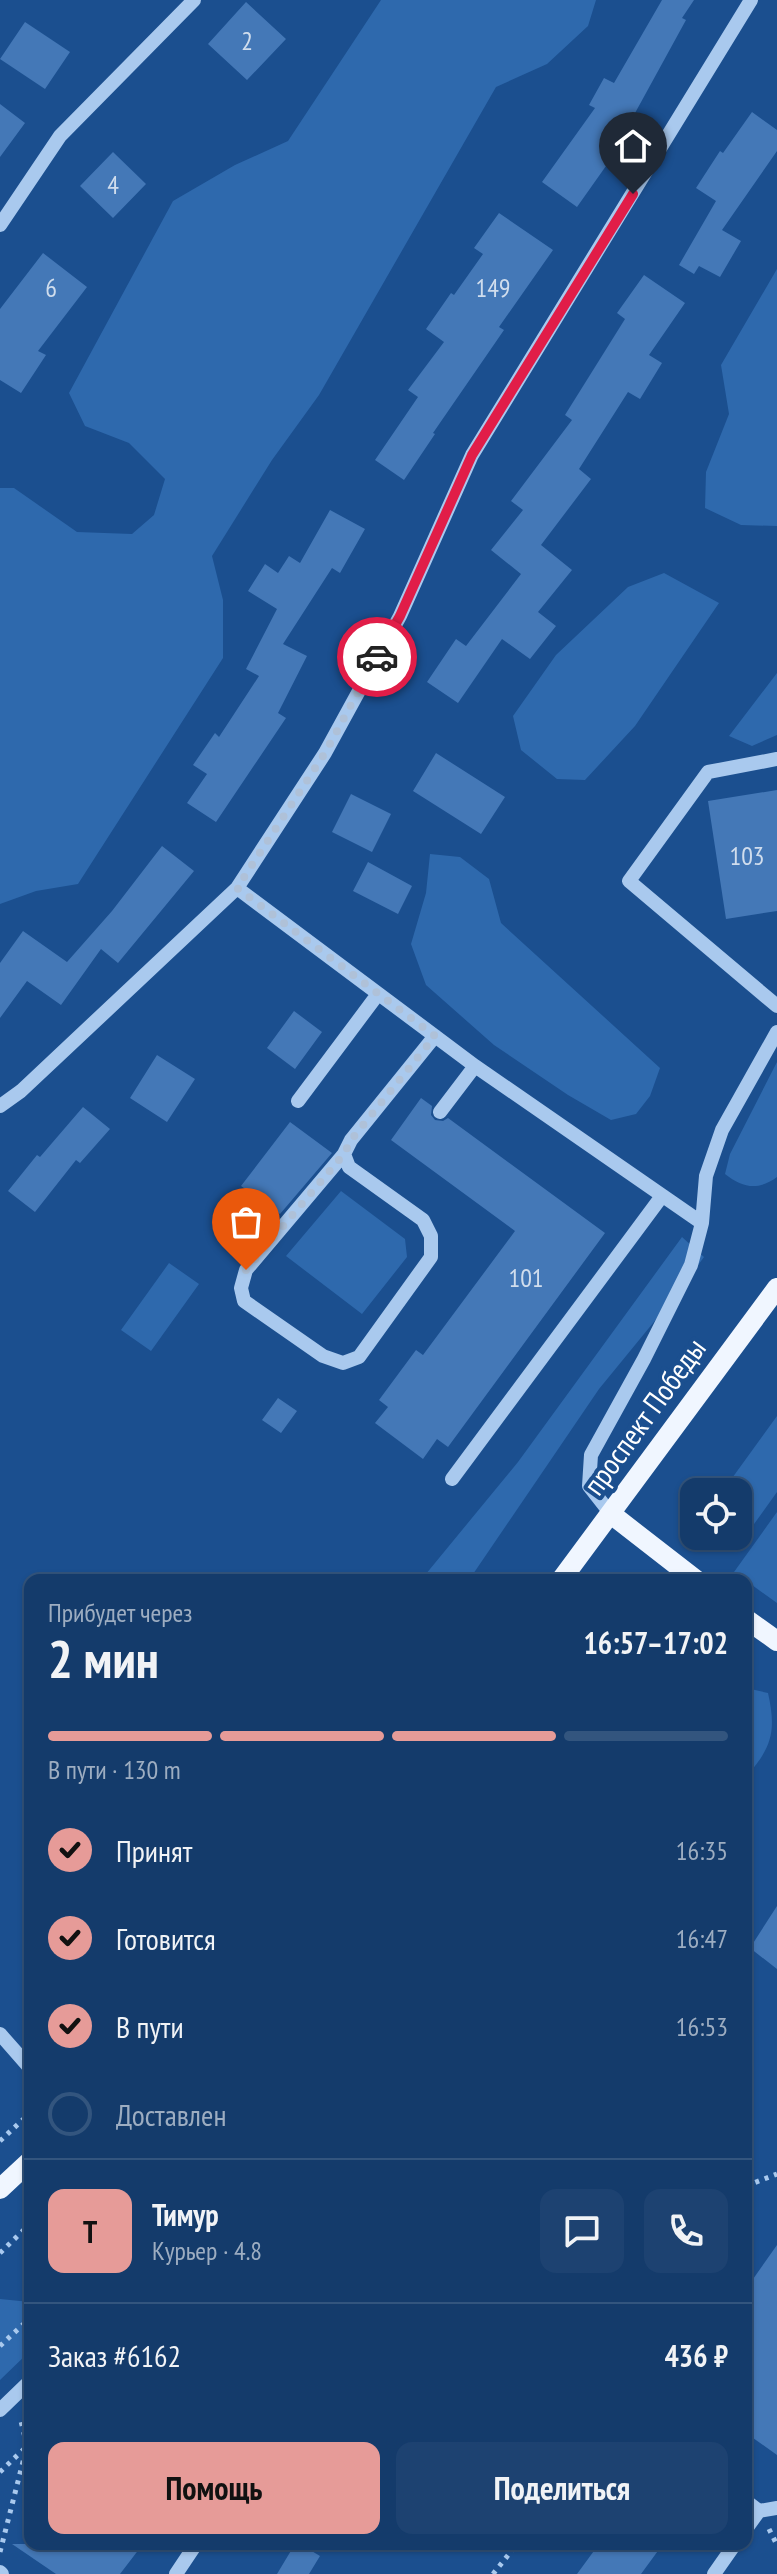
<!DOCTYPE html>
<html lang="ru">
<meta charset="utf-8">
<style>
body{margin:0;font-family:"PT Sans Narrow",sans-serif;background:#1d4271;color:#f1f3f6;height:100vh;display:flex;flex-direction:column;font-size:30px;white-space:nowrap}
*{box-sizing:border-box;margin:0}
p{font-size:26px;color:#9dadc1}
.icon{flex:none;width:44px;height:44px;fill:none;stroke:currentColor;stroke-width:2;stroke-linecap:round;stroke-linejoin:round}
.map{position:relative;flex:1;overflow:hidden}
.panel{position:absolute;left:24px;top:1574px;width:728px;height:976px;display:flex;flex-direction:column;background:#143b6b;border-radius:16px;box-shadow:0 2px 6px #0004,0 0 0 2px #33557e}
.panel>*{flex:none}
.fabs{position:absolute;left:680px;top:1478px;display:grid;gap:16px}
.fabs a{display:grid;place-items:center;width:72px;height:72px;border-radius:16px;background:#143b6b;box-shadow:0 2px 6px #0004,0 0 0 2px #33557e;font-size:40px}
.pin{position:absolute;display:grid;place-items:center;width:68px;height:68px;color:#fff;margin:-82px -34px;border-radius:50% 50% 50% 0;rotate:-45deg;box-shadow:0 0 8px #0007}
.pin .icon{rotate:45deg}
.courier{position:absolute;display:grid;place-items:center;width:80px;height:80px;margin:-40px;border:6px solid #e11d48;border-radius:50%;background:#fff;color:#222;box-shadow:0 2px 10px #0007}
.summary em{font-style:normal;font-weight:700}
.summary div{display:flex;flex-direction:column-reverse}
.summary{display:flex;align-items:center;justify-content:space-between;height:136px;padding:0 24px}
h1{font-size:52px;font-weight:700;line-height:60px}
.bar{display:grid;grid-template-columns:repeat(4,1fr);gap:12px 8px;align-content:center;height:96px;padding:0 24px}
.bar i{height:10px;border-radius:6px;background:#33557e}
.bar .current{background:#e69b98}
.bar p{grid-column:span 4}
.line{display:flex;align-items:center;gap:20px;padding:0 24px;border-top:2px solid #33557e}
.line div{flex:1}
.round{display:grid;place-items:center;flex:none;width:84px;height:84px;border-radius:16px;background:#1d4271}
ol{padding:0 24px;list-style:none}
li{display:flex;align-items:center;gap:24px;height:88px}
li p{margin-inline-start:auto}
li .icon{padding:8px;border-radius:50%;background:#e69b98;color:#111;stroke-width:4}
li:last-child{color:#9dadc1}
li i{width:44px;height:44px;border:4px solid #33557e;border-radius:50%}
.cta{display:flex;gap:16px;margin-top:auto;padding:16px 24px}
.cta a{flex:1;height:92px;border-radius:16px;background:#e69b98;color:#111;font-size:32px;font-weight:700;line-height:92px;text-align:center}
.cta a+a{background:#1d4271;color:#f1f3f6}
.map>svg:first-child{display:block}
.green{fill:#2e69ad}
.building{fill:#4478b7}
.lines{fill:none;stroke-linecap:round;stroke-linejoin:round}
.path{stroke:#a9c9ee;stroke-width:5;stroke-dasharray:4 6;stroke-linecap:butt}
.minor{stroke:#a9c9ee;stroke-width:14}
.major{stroke:#f0f6ff;stroke-width:20}
.done{stroke:#afc1d8;stroke-width:8;stroke-dasharray:0 14.4}
.route{stroke:#e11d48;stroke-width:10}
.labels{text-anchor:middle;stroke-width:8;stroke-linejoin:round;paint-order:stroke}
.number-label{font-size:26px;fill:#d0dded}
.street-label{font-size:30px;fill:#fff;stroke:#1b4f8f}
</style>
<div class="map">
<svg width="777" height="2574" viewBox="0 0 777 2574">
<rect width="100%" height="100%" fill="#1b4f8f"/>
<!-- green -->
<path class="green" d="M381,0h215l-8,26 -41,38 -51,23 -177,308 -47,65 -60,96 11,44v58l-145,226 -42,7 -36,13v-416h14l63,44 55,2 22,-19 11,-36 -36,-36 -44,-17 -16,-33 104,-192 62,-36 53,-24z
M777,269v257l-36,-1 -36,-17 1,-36 23,-58 -8,-49z
M664,573l55,30 -84,123 -50,54 -28,-1 -36,-29 -8,-34 43,-61 72,-68z
M777,673v62l-25,11 -23,-10z
M430,854l30,3 29,22 12,44 159,145 -10,28 -14,18 -25,6 -43,-25 -74,-50 -68,-60 -15,-41 15,-51z
M777,1062v115c-19,14 -34,11 -52,-3l5,-20z
M341,1191l64,48 2,18 -45,57 -76,-58z
M682,1237l22,20 -24,33 -81,99 -130,191h-48l97,-118z
M169,1263l30,21 -48,67 -30,-21z
M777,1416v76l-38,53 -12,-9h11v-44h-16z
M777,1512v91l-43,-31z
M746,1688l22,5c9,40 3,55 -22,84z
M0,2299l30,3v49l-30,29z"/>
<!-- building -->
<path class="building" d="M662,0h32l-12,18 4,2 -80,146 -29,41 -35,-25 53,-74 -6,-3 15,-27 10,5z
M246,2l40,37 -39,41 -39,-36z
M25,22l45,30 -25,37 -45,-30z
M0,104l25,19 -25,34z
M752,112l25,18v21l-55,79 19,11 -21,36 -21,-11 -5,8 -15,-9 37,-64 -20,-13 24,-37 3,2z
M113,152l33,32 -33,34 -33,-32z
M499,213l54,37 -54,77 5,3 -71,103 2,1 -31,46 -29,-20 43,-63 -10,-7 36,-48 -18,-13 25,-36 3,2 29,-41 -9,-6z
M43,253l44,34 -49,64 8,4 -25,38 -21,-13v-71z
M644,275l41,28 -36,52 13,8 -22,36 -12,-7 -49,77 12,10 -50,66 31,25 -34,42 18,14 -26,33 -28,-20 -44,64 -31,-21 29,-43 10,7 55,-72 -30,-24 32,-40 -12,-9 61,-81 -7,-5 60,-96 -8,-6z
M330,510l35,19 -25,44 -8,-5 -49,76 24,12 -29,57 8,5 -70,104 -29,-19 20,-29 -14,-9 22,-32 4,4 40,-61 -13,-7 31,-60 -29,-18 17,-27 13,9 11,-17 11,7z
M436,753l69,44 -24,37 -68,-43z
M777,790v121l-51,8 -18,-118z
M351,794l40,20 -19,38 -40,-20z
M162,846l32,25 -76,92 -17,-14 -40,56 -34,-24 -27,37v-55l23,-32 44,31 45,-51z
M368,862l44,24 -14,28 -45,-23z
M294,1011l28,21 -27,37 -28,-21z
M157,1055l38,24 -28,43 -37,-24z
M421,1098l11,8 -1,9 4,5 8,1 5,-3 157,115 -157,214 -11,-8 -14,20 -48,-36 13,-16 -9,-7 37,-50 7,5 92,-124 -124,-91z
M83,1107l27,22 -30,34 -4,-3 -41,52 -27,-21 29,-36 3,2z
M290,1122l42,31 -52,61 -39,-28z
M278,1398l19,13 -16,22 -19,-13z
M777,1906v63l-27,-21z
M777,2245v210l-31,-22v-144z
M12,2544h131l-23,30h-64z
M295,2544h5l20,12 -11,18h-32z
M599,2544h64l-22,30h-64z"/>
<g class="lines">
<!-- path -->
<path class="path" d="M0,2141l30,-28
M746,2186l31,-12
M0,2253l30,-29
M0,2346l30,-28
M0,2472l26,-25
M769,2529l8,16
M0,2552l27,-106 -7,-29
M493,2574l24,-30"/>
<!-- minor -->
<path class="minor" d="M0,225l60,-89 134,-136
M777,759l-69,13 -79,109 148,125
M237,888l238,178 227,157
M298,1101l80,-107
M0,1106l21,-15 216,-203 88,-135 75,-137 72,-161 279,-455
M440,1112l35,-46
M344,1154l-98,116 -5,18 3,13 79,55 20,7 16,-6 72,-100v-21l-8,-16 -74,-53 -5,-13 7,-14 84,-104
M452,1479l210,-283
M611,1514l-22,-28 2,-31 53,-96 47,-94 11,-42 4,-47 16,-46 55,-98
M0,2034l30,34
M0,2410l30,-29
M746,2501l13,10 18,-3
M746,2529l13,-18
M0,2572l2,2
M176,2574l20,-30
M714,2574l21,-30"/>
<!-- major -->
<path class="major" d="M611,1514l85,66
M561,1580l216,-292
M746,1619l31,22
M0,2189l30,-28"/>
</g>
<g class="lines">
<!-- done -->
<path class="done" d="M246,1270l98,-116 7,-14 84,-104 -198,-148 88,-135 52,-96"/>
<!-- route -->
<path class="route" d="M377,657l23,-41 72,-161 161,-261"/>
</g>
<g class="labels">
<!-- number labels -->
<g class="number-label">
<text x="247" y="50">2</text>
<text x="113" y="194">4</text>
<text x="51" y="297">6</text>
<text x="493" y="297">149</text>
<text x="747" y="865">103</text>
<text x="526" y="1287">101</text>
</g>
<!-- street labels -->
<g class="street-label">
<text transform="translate(645 1417) rotate(-54)" y="10">проспект Победы</text>
</g>
</g>
</svg>
<div class="fabs">
<a><svg class="icon" aria-label="locate" viewBox="0 0 24 24"><circle cx="12" cy="12" r="6"/><path d="M12 2v4M12 18v4M2 12h4M18 12h4"/></svg></a>
</div>
<div class="pin" style="left:246px;top:1270px;background:#ea580c"><svg class="icon" aria-label="bag" viewBox="0 0 24 24"><path d="M5 8h14l-1 12H6zM9 8a3 3 0 0 1 6 0"/></svg></div>
<div class="pin" style="left:633px;top:194px;background:#1f2937"><svg class="icon" aria-label="home" viewBox="0 0 24 24"><path d="M3 11l9-7 9 7M6 9v11h12V9"/></svg></div>
<div class="courier" style="left:377px;top:657px"><svg class="icon" aria-label="car" viewBox="0 0 24 24"><path d="M5 17H2v-5l4-1 3-4h7l3 4 3 1v5h-3M9 17h6M6 11h13"/><circle cx="7" cy="17" r="2"/><circle cx="17" cy="17" r="2"/></svg></div>
<section class="panel">
<div class="summary"><div><h1>2 мин</h1><p>Прибудет через</p></div><em>16:57–17:02</em></div>
<div class="bar"><i class="current"></i><i class="current"></i><i class="current"></i><i></i><p>В пути · 130 m</p></div>
<ol>
<li><svg class="icon" aria-label="check" viewBox="0 0 24 24"><path d="M5 12l5 5 9-10"/></svg>Принят<p>16:35</p></li>
<li><svg class="icon" aria-label="check" viewBox="0 0 24 24"><path d="M5 12l5 5 9-10"/></svg>Готовится<p>16:47</p></li>
<li><svg class="icon" aria-label="check" viewBox="0 0 24 24"><path d="M5 12l5 5 9-10"/></svg>В пути<p>16:53</p></li>
<li><i></i>Доставлен</li>
</ol>
<div class="line" style="height:144px"><b class="round" style="background:#e69b98;color:#111">Т</b><div><b>Тимур</b><p>Курьер · 4.8</p></div><a class="round"><svg class="icon" aria-label="chat" viewBox="0 0 24 24"><path d="M4 5h16v11H9l-5 4z"/></svg></a><a class="round"><svg class="icon" aria-label="phone" viewBox="0 0 24 24"><path d="M5 4h4l2 5-3 2q2 4 5 5l2-3 5 2v4C11 20 4 13 5 4z"/></svg></a></div>
<div class="line" style="height:104px"><div>Заказ #6162</div><b>436 ₽</b></div>
<div class="cta"><a>Помощь</a><a>Поделиться</a></div>
</section>
</div>
